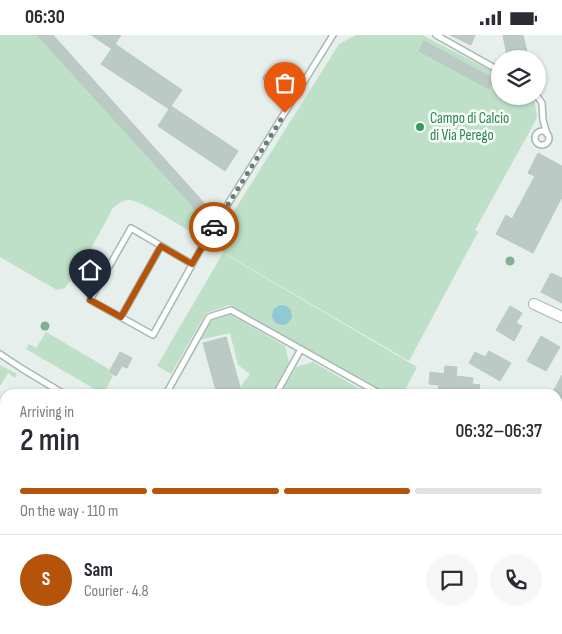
<!DOCTYPE html>
<meta charset="utf-8">
<style>
body{margin:0;font-family:"Sofia Sans Condensed",sans-serif;background:#f7f7f7;color:#2b2b33;height:100vh;display:flex;flex-direction:column;font-size:19px;white-space:nowrap}
*{box-sizing:border-box;margin:0}
p{font-size:16px;color:#7c7c81}
.icon{flex:none;width:28px;height:28px;fill:none;stroke:currentColor;stroke-width:2;stroke-linecap:round;stroke-linejoin:round}
.map{position:relative;flex:1;overflow:hidden}
.side{position:absolute;left:0px;top:354px;width:562px;height:246px;display:flex;flex-direction:column;background:#fff;border-radius:15px 15px 0 0;box-shadow:0 1px 4px #0004}
.side>*{flex:none}
.controls{position:absolute;left:491px;top:15px;display:grid;gap:10px}
.controls a{display:grid;place-items:center;width:55px;height:55px;border-radius:50%;background:#fff;box-shadow:0 1px 4px #0004;font-size:25px}
.pin{position:absolute;display:grid;place-items:center;width:42px;height:42px;color:#fff;margin:-51px -21px;border-radius:50% 50% 50% 0;rotate:-45deg;box-shadow:0 0 5px #0007}
.pin .icon{rotate:45deg}
.courier{position:absolute;display:grid;place-items:center;width:50px;height:50px;margin:-25px;border:4px solid #b45309;border-radius:50%;background:#fff;color:#222;box-shadow:0 1px 6px #0007}
.head em{font-style:normal;font-weight:600}
.head div{display:flex;flex-direction:column-reverse}
.head{display:flex;align-items:center;justify-content:space-between;height:85px;padding:0 20px}
h1{font-size:32px;font-weight:600;line-height:38px}
.bar{display:grid;grid-template-columns:repeat(4,1fr);gap:8px 5px;align-content:center;height:60px;padding:0 20px}
.bar i{height:6px;border-radius:4px;background:#e1e1e2}
.bar .current{background:#b45309}
.bar p{grid-column:span 4}
.line{display:flex;align-items:center;gap:12px;padding:0 20px;border-top:1px solid #e1e1e2}
.line div{flex:1}
.round{display:grid;place-items:center;flex:none;width:52px;height:52px;border-radius:26px;background:#f7f7f7}
.status{display:flex;justify-content:space-between;align-items:center;height:35px;padding:0 25px;background:#fff;direction:ltr}
.status svg{height:14px;fill:currentColor}
.map>svg:first-child{display:block}
.built{fill:#d4dfda}
.green{fill:#bfe0c8}
.water{fill:#8ec9d4}
.building{fill:#bbcac4;stroke:#b8c9c2}
.lines{fill:none;stroke-linecap:round;stroke-linejoin:round}
.lane-casing{stroke:#a8b8b2;stroke-width:8}
.street-casing{stroke:#a8b8b2;stroke-width:12}
.lane{stroke:#fff;stroke-width:5}
.street{stroke:#fff;stroke-width:10}
.tree{fill:#80af93}
.done{stroke:#687f78;stroke-width:5;stroke-dasharray:0 9}
.route{stroke:#b45309;stroke-width:6}
.leisure-dot{fill:#2e9e5b;stroke:#f7fbf9;stroke-width:2}
.labels{text-anchor:middle;stroke-width:5;stroke-linejoin:round;paint-order:stroke}
.leisure-label{font-size:15px;fill:#27864d;stroke:#f7fbf9;text-anchor:start}
</style>
<div class="status"><b>06:30</b><svg viewBox="0 0 49 12"><path d="M0 12V9h3v3zM5 12V6h3v6zM10 12V3h3v9zM15 12V0h3v12zM26 1h20v11H26zM47 4h2v5h-2z"/></svg></div>
<div class="map">
<svg width="562" height="599" viewBox="0 0 562 599">
<rect width="100%" height="100%" fill="#e6efeb"/>
<!-- built -->
<path class="built" d="M296,595h157l-2,4h-157z"/>
<!-- green -->
<path class="green" d="M0,0h37l171,188 -8,14c-13,-7 -61,-39 -73,-37 -6,1 -10,5 -14,8l-40,74 -3,-1 -5,7 -8,2 -57,-33z
M356,0h66l78,40v21h34l3,22 -62,112 3,2 -69,129 -197,-115 127,-202z
M223,218l194,114 -14,27h-18l-155,-89 -24,8 -35,61 -14,-8z
M230,279l55,32 4,17 -18,31h-28l-2,-8 9,-12 -12,-9 -8,-32 -30,7 12,-20z
M46,297l63,37 -1,3 5,4 -10,18 -77,-45 3,-5 7,4z
M313,327l56,32h-89l16,-27z
M0,330l17,9 -2,4 -7,-5 -8,13z
M0,400l5,3v115l-4,-6 -1,-4z
M46,595h51l7,4h-53z
M146,595h127l-2,4h-127z"/>
<!-- water -->
<path class="water" d="M272 280a10 10 0 1 1 20 0a10 10 0 1 1-20 0Z"/>
<!-- building -->
<path class="building" d="M37,0h16l161,179 -6,9z
M91,0h30l-9,14z
M450,0h25l-4,10z
M503,0h20l4,17 -20,4z
M424,6l70,38 -5,10 -70,-38z
M115,9l67,46 -13,19 -68,-45z
M171,71l67,45 -13,20 -67,-45z
M538,118l24,13v31l-29,56 -37,-19 10,-19 6,4 23,-43 -7,-3z
M551,238l11,5v25l-21,-11z
M510,271l12,7 -6,10 6,3 -8,15 -18,-11z
M541,301l19,11 -14,24 -19,-10z
M226,302l16,57h-25l-14,-51z
M489,316l22,12 -11,18 -31,-18 6,-11 10,5z
M120,317l12,6 -5,10 -5,-2 -6,10 -7,-4z
M445,331l12,1 -1,9 17,2 -1,6 8,1 -2,9h-48v-3l8,1 1,-7 -10,-1 1,-12 14,2z
M562,340v24l-4,-2v-3h-6z
M558,398l4,2v32l-4,-3z
M106,595h11l-2,4h-3z
M332,595h107l-2,4h-98z"/>
<g class="lines">
<defs>
<path id="lane" d="M436,0l64,36
M267,43l27,19
M537,61l5,7 1,17 4,14
M535 103a7 7 0 1 1 14 0a7 7 0 1 1-14 0Z
M192,229l-61,-36 -41,72 63,35 55,-99 125,-201
M121,282l40,-71
M0,319l21,14 43,26
M166,359l43,-77 22,-7 146,82v2
M276,359l25,-45
M0,396l5,3"/>
<path id="street" d="M534,269l28,13
M558,466l4,3
M0,539l5,16
M17,595l2,4"/>
</defs>
<!-- lane casing -->
<use href="#lane" class="lane-casing"/>
<!-- street casing -->
<use href="#street" class="street-casing"/>
<!-- lane -->
<use href="#lane" class="lane"/>
<!-- street -->
<use href="#street" class="street"/>
</g>
<!-- trees -->
<g class="tree">
<circle cx="510" cy="226" r="4.5"/>
<circle cx="45" cy="291" r="4.5"/>
</g>
<g class="lines">
<!-- done -->
<path class="done" d="M214,192l71,-114"/>
<!-- route -->
<path class="route" d="M90,265l31,17 40,-71 31,18 22,-37"/>
</g>
<!-- markers -->
<circle class="leisure-dot" cx="420" cy="92" r="5"/>
<g class="labels">
<!-- leisure labels -->
<g class="leisure-label">
<text x="430" y="88">Campo di Calcio<tspan x="430" dy="17">di Via Perego</tspan></text>
</g>
</g>
</svg>
<div class="controls">
<a><svg class="icon" aria-label="layers" viewBox="0 0 24 24"><path d="M12 4l9 5-9 5-9-5zM3 14l9 5 9-5"/></svg></a>
</div>
<div class="pin" style="left:285px;top:78px;background:#ea580c"><svg class="icon" aria-label="bag" viewBox="0 0 24 24"><path d="M5 8h14l-1 12H6zM9 8a3 3 0 0 1 6 0"/></svg></div>
<div class="pin" style="left:90px;top:265px;background:#1f2937"><svg class="icon" aria-label="home" viewBox="0 0 24 24"><path d="M3 11l9-7 9 7M6 9v11h12V9"/></svg></div>
<div class="courier" style="left:214px;top:192px"><svg class="icon" aria-label="car" viewBox="0 0 24 24"><path d="M5 17H2v-5l4-1 3-4h7l3 4 3 1v5h-3M9 17h6M6 11h13"/><circle cx="7" cy="17" r="2"/><circle cx="17" cy="17" r="2"/></svg></div>
<section class="side">
<div class="head"><div><h1>2 min</h1><p>Arriving in</p></div><em>06:32–06:37</em></div>
<div class="bar"><i class="current"></i><i class="current"></i><i class="current"></i><i></i><p>On the way · 110 m</p></div>
<div class="line" style="height:90px"><b class="round" style="background:#b45309;color:#fff">S</b><div><b>Sam</b><p>Courier · 4.8</p></div><a class="round"><svg class="icon" aria-label="chat" viewBox="0 0 24 24"><path d="M4 5h16v11H9l-5 4z"/></svg></a><a class="round"><svg class="icon" aria-label="phone" viewBox="0 0 24 24"><path d="M5 4h4l2 5-3 2q2 4 5 5l2-3 5 2v4C11 20 4 13 5 4z"/></svg></a></div>
</section>
</div>
